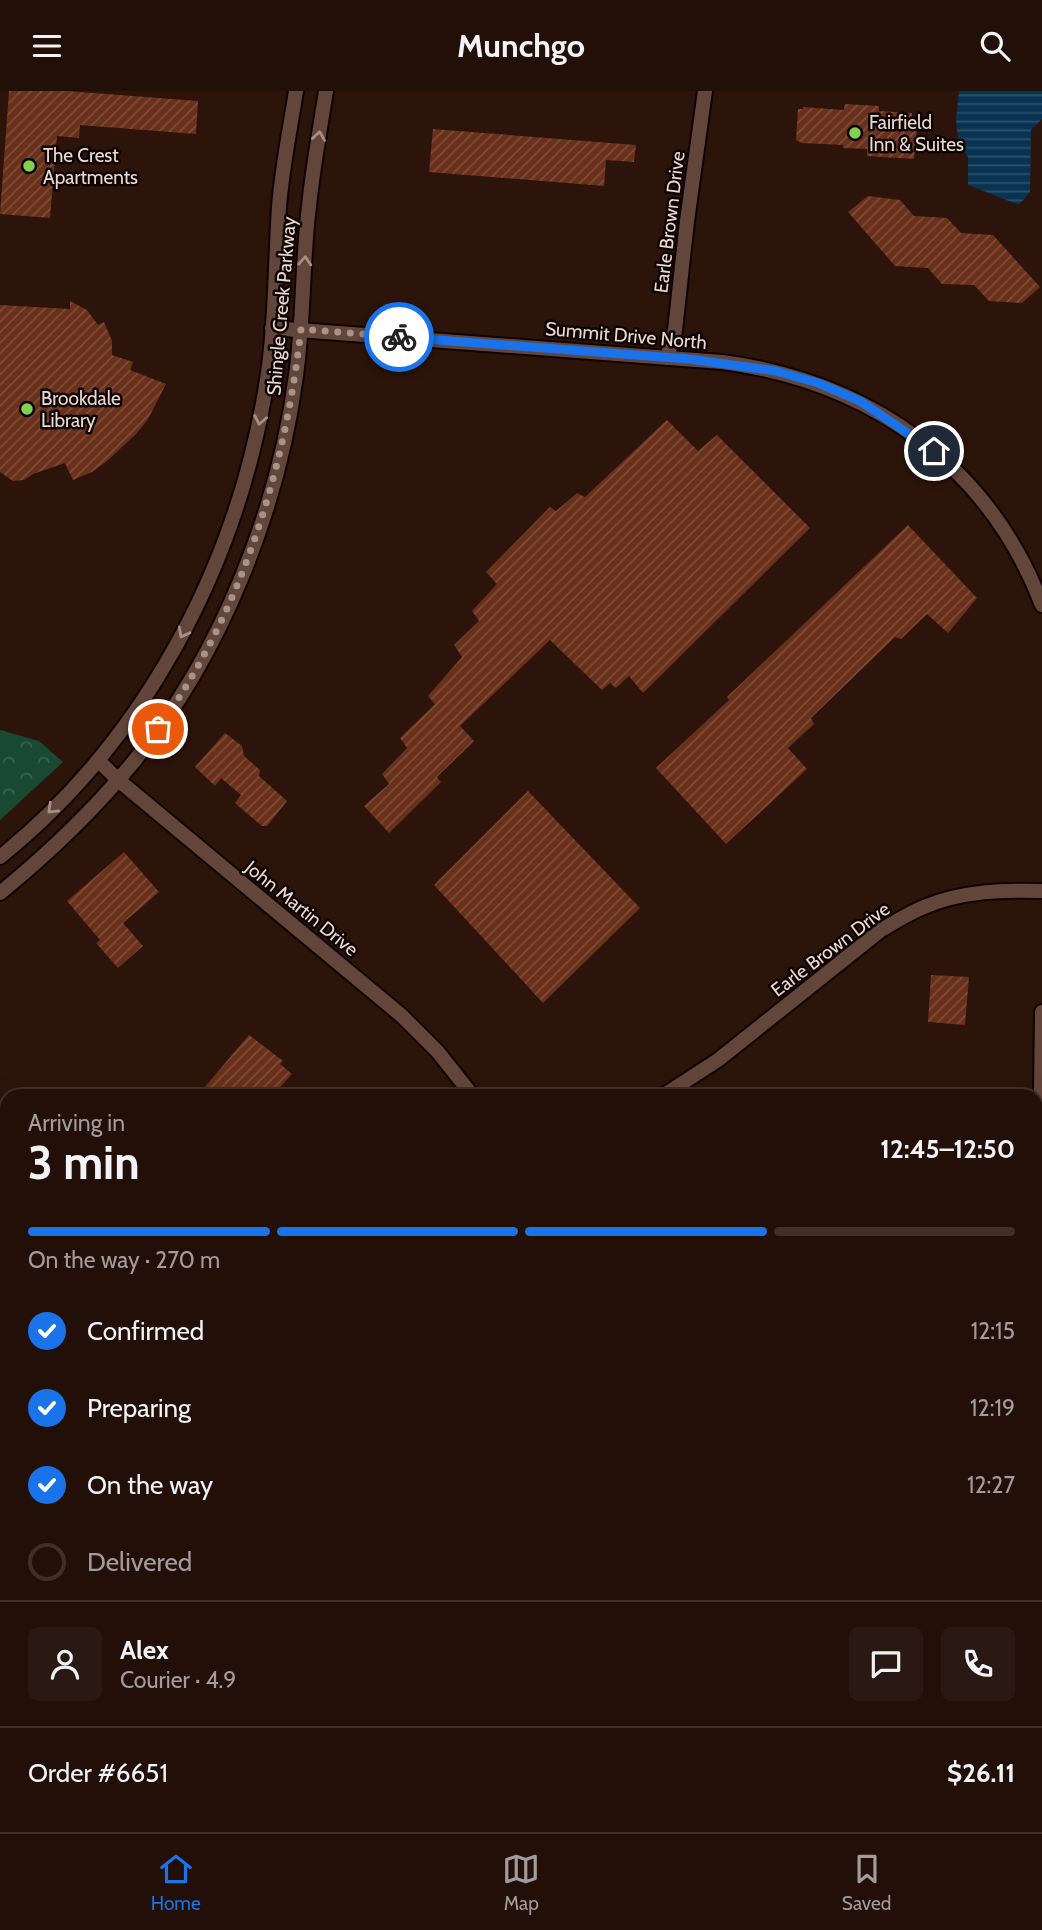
<!DOCTYPE html>
<meta charset="utf-8">
<style>
body{margin:0;font-family:Cabin,sans-serif;background:#2a1812;color:#f1f3f6;height:100vh;display:flex;flex-direction:column;font-size:26px;white-space:nowrap}
*{box-sizing:border-box;margin:0}
p{font-size:23px;color:#a29c9c}
.icon{flex:none;width:38px;height:38px;fill:none;stroke:currentColor;stroke-width:2;stroke-linecap:round;stroke-linejoin:round}
.map{position:relative;flex:1;overflow:hidden}
.drawer{position:absolute;left:0px;top:998px;width:1043px;height:744px;display:flex;flex-direction:column;background:#220f08;border-radius:21px 21px 0 0;box-shadow:0 7px 28px #0002,0 0 0 2px #3f2f29}
.drawer>*{flex:none}
.pin{position:absolute;display:grid;place-items:center;width:60px;height:60px;color:#fff;margin:-30px;border:4px solid #fff;border-radius:50%;box-shadow:0 2px 7px #0007}
.courier{position:absolute;display:grid;place-items:center;width:70px;height:70px;margin:-35px;border:5px solid #1a73e8;border-radius:50%;background:#fff;color:#222;box-shadow:0 2px 9px #0007}
.head em{font-style:normal;font-weight:700}
.head div{display:flex;flex-direction:column-reverse}
.head{display:flex;align-items:center;justify-content:space-between;height:119px;padding:0 28px}
h1{font-size:46px;font-weight:700;line-height:52px}
.bar{display:grid;grid-template-columns:repeat(4,1fr);gap:10px 7px;align-content:center;height:84px;padding:0 28px}
.bar i{height:9px;border-radius:5px;background:#3f2f29}
.bar .selected{background:#1a73e8}
.bar p{grid-column:span 4}
.line{display:flex;align-items:center;gap:18px;padding:0 28px;border-top:2px solid #3f2f29}
.line div{flex:1}
.round{display:grid;place-items:center;flex:none;width:74px;height:74px;border-radius:10px;background:#2a1812}
ol{padding:0 28px;list-style:none}
li{display:flex;align-items:center;gap:21px;height:77px}
li p{margin-inline-start:auto}
li .icon{padding:7px;border-radius:50%;background:#1a73e8;color:#fff;stroke-width:4}
li:last-child{color:#a29c9c}
li i{width:38px;height:38px;border:4px solid #3f2f29;border-radius:50%}
header{display:flex;justify-content:space-between;align-items:center;height:91px;padding:0 28px;background:#220f08;font-size:32px;font-weight:700}
.menu{display:flex;justify-content:space-around;align-items:center;height:98px;border-top:2px solid #3f2f29;background:#220f08;font-size:19px;color:#a29c9c}
.menu a{display:grid;justify-items:center;gap:4px}
.menu .selected{color:#1a73e8}
.map>svg:first-child{display:block}
.park{fill:url(#park-crowns)}
.water{fill:url(#water-rules)}
.building{fill:url(#building-hatch)}
.lines{fill:none;stroke-linecap:round;stroke-linejoin:round}
.minor-casing{stroke:#130100;stroke-width:18}
.highway-casing{stroke:#130100;stroke-width:24}
.minor{stroke:#63463b;stroke-width:14}
.highway{stroke:#cb7874;stroke-width:21}
.minor-bridge-casing{stroke:#130100;stroke-width:18;stroke-linecap:butt}
.minor-bridge{stroke:#63463b;stroke-width:14}
.oneway{stroke:#a78f86}
.done{stroke:#a8938b;stroke-width:7;stroke-dasharray:0 12.6}
.route{stroke:#1a73e8;stroke-width:9}
.poi-dot{fill:#81d050;stroke:#0d0402;stroke-width:2.5}
.labels{text-anchor:middle;stroke-width:5;stroke-linejoin:round;paint-order:stroke}
.poi-label{font-size:19px;fill:#ebd8d1;stroke:#0d0402;text-anchor:start}
.street-label{font-size:19px;fill:#ebd8d1;stroke:#0d0402}
</style>
<header><svg class="icon" aria-label="menu" viewBox="0 0 24 24"><path d="M4 6h16M4 12h16M4 18h16"/></svg>Munchgo<svg class="icon" aria-label="search" viewBox="0 0 24 24"><circle cx="10" cy="10" r="6"/><path d="M15 15l6 6"/></svg></header>
<div class="map">
<svg width="1042" height="1741" viewBox="0 0 1042 1741">
<defs>
<pattern id="park-crowns" width="20" height="18" patternUnits="userSpaceOnUse" patternTransform="scale(1.75)"><rect width="20" height="18" fill="#194932"/><path d="M2 6a3 3 0 1 1 6 0M12 15a3 3 0 1 1 6 0" fill="none" stroke="#3b624f"/></pattern>
<pattern id="water-rules" width="6" height="5" patternUnits="userSpaceOnUse" patternTransform="scale(1.75)"><rect width="6" height="5" fill="#093352"/><path d="M0 2.5h6" fill="none" stroke="#2d506a"/></pattern>
<pattern id="building-hatch" width="6" height="6" patternUnits="userSpaceOnUse" patternTransform="scale(1.75)"><rect width="6" height="6" fill="#69301a"/><path d="M-1 1l2-2M0 6l6-6M5 7l2-2" fill="none" stroke="#7f4d3a"/></pattern>
</defs>
<rect width="100%" height="100%" fill="#2d140a"/>
<!-- park -->
<path class="park" d="M0,639l39,11 24,21 -63,58z"/>
<!-- water -->
<path class="water" d="M959,0h83v28l-11,11 -1,62 -11,13 -51,-20v-28l-10,-17 -2,-20z"/>
<!-- building -->
<path class="building" d="M9,0h58l131,10 -2,33 -116,-9 -1,13 -22,-2 -7,82 -50,-4z
M845,13l34,2v5l33,2v4l6,1 -4,41 -47,-3v-7l-24,-1v-3l-41,-2 -6,-3 2,-31h5v-2l41,3z
M433,38l203,16 -2,17 -28,-2 -2,26 -175,-14z
M868,105l32,4 14,16 33,2 14,15 32,2 47,52 -18,16 -33,-2 -15,-16 -32,-1 -14,-16 -33,-2 -47,-54z
M70,210l17,9 11,15 6,-3 8,19v14l21,7 -3,8 36,14 -18,35 -12,15 -29,27 -15,11 -19,8 -8,-17 -32,11 -9,6 -11,1 -13,-9v-167l70,4z
M667,329l31,31 19,-16 93,93 -167,165 -14,-17 -13,12 -6,-5 -8,7 -52,-50 -90,86 14,15 -37,36 4,5 -52,51 -25,-27 25,-22 -7,-10 25,-26 -7,-10 35,-34 -7,-8 34,-39 -8,-12 25,-24 -7,-10 25,-27 -11,-12 64,-65 6,4 21,-18 8,4z
M908,434l69,73 -29,35 -21,-19 -26,25 -6,-2 -84,81 3,6 -26,24 19,21 -81,75 -70,-76 73,-68 -2,-3z
M225,642l17,13 2,10 16,14 -1,6 28,25 -20,25h-5l-27,-23 6,-8 -20,-17 -6,8 -20,-19z
M528,700l112,117 -97,95 -109,-118z
M124,761l35,40 -36,31 20,23 -25,22 -22,-25 4,-3 -33,-39z
M931,884l38,2 -4,48 -37,-3z
M249,944l34,26 -3,3 12,10 -19,21h-75z"/>
<g class="lines">
<defs>
<path id="minor" d="M272,237l450,34c147,19 266,102 320,243
M667,267l8,-28 12,-109 18,-130
M98,669l19,19 285,237 36,36 34,43
M0,766c143,-115 234,-286 265,-465 11,-61 10,-124 14,-185 3,-39 11,-78 17,-116
M0,802c49,-40 95,-84 135,-133 86,-105 144,-252 161,-385 8,-56 6,-113 13,-169 4,-39 11,-77 17,-115
M664,1004l54,-35 163,-130c14,-8 28,-17 43,-23 37,-16 78,-17 118,-16
M1040,1080l2,-159"/>
<path id="highway" d="M1036,1194v-65l4,-49
M1036,1331l6,-6
M1036,1363l6,-5
M1036,1415l6,-5
M1036,1449l6,-6
M414,1741l2,-7
M491,1741l12,-7
M596,1741l8,-7
M791,1741l6,-7"/>
</defs>
<!-- minor casing -->
<use href="#minor" class="minor-casing"/>
<!-- highway casing -->
<use href="#highway" class="highway-casing"/>
<!-- minor -->
<use href="#minor" class="minor"/>
<!-- highway -->
<use href="#highway" class="highway"/>
<defs>
<path id="minor-bridge" d="M660,1734l4,7"/>
</defs>
<!-- minor-bridge casing -->
<use href="#minor-bridge" class="minor-bridge-casing"/>
<!-- minor-bridge -->
<use href="#minor-bridge" class="minor-bridge"/>
</g>
<!-- one-way arrows -->
<defs><path id="oneway-chevron" d="M-2-3.5L2.5 0L-2 3.5" fill="none" stroke-width="1.6" stroke-linecap="round" stroke-linejoin="round" transform="scale(1.75)"/></defs>
<g class="oneway">
<use href="#oneway-chevron" transform="translate(319 45) rotate(-81)"/>
<use href="#oneway-chevron" transform="translate(305 170) rotate(-86)"/>
<use href="#oneway-chevron" transform="translate(260 329) rotate(101)"/>
<use href="#oneway-chevron" transform="translate(183 542) rotate(118)"/>
<use href="#oneway-chevron" transform="translate(52 718) rotate(136)"/>
</g>
<g class="lines">
<!-- done -->
<path class="done" d="M158,638c84,-118 127,-258 143,-400l98,8"/>
<!-- route -->
<path class="route" d="M399,246l290,22 87,12 42,12 42,18 74,50"/>
</g>
<!-- markers -->
<g class="poi-dot">
<circle cx="855" cy="42" r="7"/>
<circle cx="29" cy="75" r="7"/>
<circle cx="27" cy="318" r="7"/>
</g>
<g class="labels">
<!-- poi labels -->
<g class="poi-label">
<text x="869" y="38">Fairfield<tspan x="869" dy="22">Inn &amp; Suites</tspan></text>
<text x="43" y="71">The Crest<tspan x="43" dy="22">Apartments</tspan></text>
<text x="41" y="314">Brookdale<tspan x="41" dy="22">Library</tspan></text>
</g>
<!-- street labels -->
<g class="street-label">
<text transform="translate(669 131) rotate(-83)" y="7">Earle Brown Drive</text>
<text transform="translate(281 215) rotate(-85)" y="7">Shingle Creek Parkway</text>
<text transform="translate(626 244) rotate(5)" y="7">Summit Drive North</text>
<text transform="translate(302 817) rotate(39)" y="7">John Martin Drive</text>
<text transform="translate(830 858) rotate(-37)" y="7">Earle Brown Drive</text>
</g>
</g>
</svg>
<div class="pin" style="left:158px;top:638px;background:#ea580c"><svg class="icon" aria-label="bag" viewBox="0 0 24 24"><path d="M5 8h14l-1 12H6zM9 8a3 3 0 0 1 6 0"/></svg></div>
<div class="pin" style="left:934px;top:360px;background:#1f2937"><svg class="icon" aria-label="home" viewBox="0 0 24 24"><path d="M3 11l9-7 9 7M6 9v11h12V9"/></svg></div>
<div class="courier" style="left:399px;top:246px"><svg class="icon" aria-label="bike" viewBox="0 0 24 24"><circle cx="6" cy="16" r="4"/><circle cx="18" cy="16" r="4"/><path d="M6 16l4-8h5l3 8M10 8l3 8H6M13 5h3"/></svg></div>
<section class="drawer">
<div class="head"><div><h1>3 min</h1><p>Arriving in</p></div><em>12:45–12:50</em></div>
<div class="bar"><i class="selected"></i><i class="selected"></i><i class="selected"></i><i></i><p>On the way · 270 m</p></div>
<ol>
<li><svg class="icon" aria-label="check" viewBox="0 0 24 24"><path d="M5 12l5 5 9-10"/></svg>Confirmed<p>12:15</p></li>
<li><svg class="icon" aria-label="check" viewBox="0 0 24 24"><path d="M5 12l5 5 9-10"/></svg>Preparing<p>12:19</p></li>
<li><svg class="icon" aria-label="check" viewBox="0 0 24 24"><path d="M5 12l5 5 9-10"/></svg>On the way<p>12:27</p></li>
<li><i></i>Delivered</li>
</ol>
<div class="line" style="height:126px"><a class="round"><svg class="icon" aria-label="person" viewBox="0 0 24 24"><circle cx="12" cy="8" r="4"/><path d="M4 21q1-7 8-7t8 7"/></svg></a><div><b>Alex</b><p>Courier · 4.9</p></div><a class="round"><svg class="icon" aria-label="chat" viewBox="0 0 24 24"><path d="M4 5h16v11H9l-5 4z"/></svg></a><a class="round"><svg class="icon" aria-label="phone" viewBox="0 0 24 24"><path d="M5 4h4l2 5-3 2q2 4 5 5l2-3 5 2v4C11 20 4 13 5 4z"/></svg></a></div>
<div class="line" style="height:91px"><div>Order #6651</div><b>$26.11</b></div>
</section>
</div>
<nav class="menu">
<a class="selected"><svg class="icon" aria-label="home" viewBox="0 0 24 24"><path d="M3 11l9-7 9 7M6 9v11h12V9"/></svg>Home</a>
<a><svg class="icon" aria-label="map" viewBox="0 0 24 24"><path d="M3 6l6-2 6 2 6-2v14l-6 2-6-2-6 2zM9 4v14M15 6v14"/></svg>Map</a>
<a><svg class="icon" aria-label="saved" viewBox="0 0 24 24"><path d="M7 4h10v16l-5-4-5 4z"/></svg>Saved</a>
</nav>
